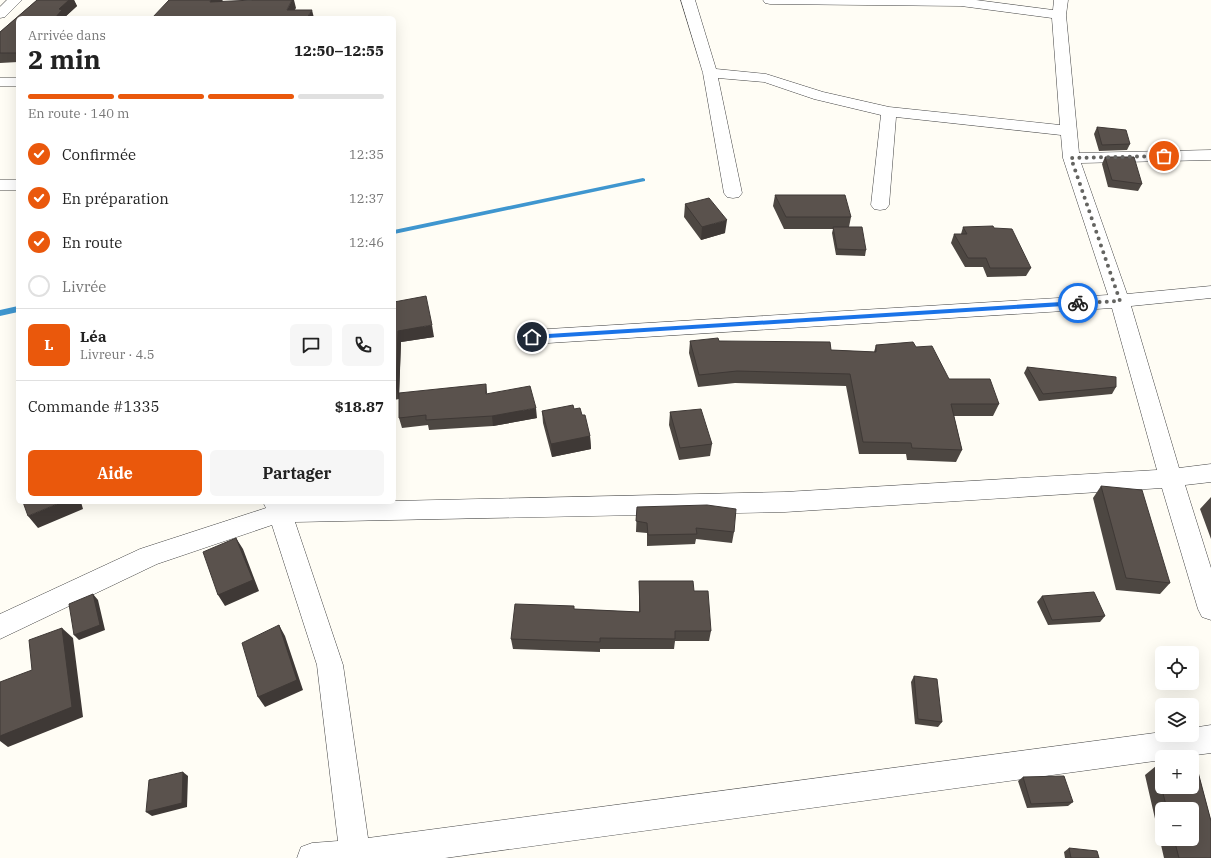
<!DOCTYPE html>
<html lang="fr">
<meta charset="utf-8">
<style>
body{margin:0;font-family:"IBM Plex Serif",serif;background:#f6f6f6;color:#222;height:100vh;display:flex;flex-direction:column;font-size:15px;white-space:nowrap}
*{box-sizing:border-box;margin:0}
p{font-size:13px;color:#767676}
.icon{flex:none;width:22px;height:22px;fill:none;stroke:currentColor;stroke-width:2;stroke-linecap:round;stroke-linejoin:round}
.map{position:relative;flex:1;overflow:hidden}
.panel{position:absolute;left:16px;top:16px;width:380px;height:488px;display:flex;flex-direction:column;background:#fff;border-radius:6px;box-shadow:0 4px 16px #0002}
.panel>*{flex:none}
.controls{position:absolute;left:1155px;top:646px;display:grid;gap:8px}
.controls a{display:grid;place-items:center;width:44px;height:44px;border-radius:6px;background:#fff;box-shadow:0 4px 16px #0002;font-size:20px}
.pin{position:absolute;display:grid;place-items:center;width:34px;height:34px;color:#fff;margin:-17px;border:2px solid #fff;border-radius:50%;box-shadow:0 1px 4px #0007}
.courier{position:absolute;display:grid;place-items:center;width:40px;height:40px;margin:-20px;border:3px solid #1a73e8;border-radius:50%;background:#fff;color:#222;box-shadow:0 1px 5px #0007}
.headline em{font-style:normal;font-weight:800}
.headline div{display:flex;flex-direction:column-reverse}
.headline{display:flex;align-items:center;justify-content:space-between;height:68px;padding:0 12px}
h1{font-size:26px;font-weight:800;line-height:30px}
.bar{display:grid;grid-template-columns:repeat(4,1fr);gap:6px 4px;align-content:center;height:48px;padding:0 12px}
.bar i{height:5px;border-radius:3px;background:#e0e0e0}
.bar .selected{background:#ea580c}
.bar p{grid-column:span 4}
.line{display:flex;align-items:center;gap:10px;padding:0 12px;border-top:1px solid #e0e0e0}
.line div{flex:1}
.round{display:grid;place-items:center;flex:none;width:42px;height:42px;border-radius:6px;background:#f6f6f6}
ol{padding:0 12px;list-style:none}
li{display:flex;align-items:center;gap:12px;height:44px}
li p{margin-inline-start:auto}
li .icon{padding:4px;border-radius:50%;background:#ea580c;color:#fff;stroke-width:4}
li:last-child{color:#767676}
li i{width:22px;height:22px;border:2px solid #e0e0e0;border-radius:50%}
.action{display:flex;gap:8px;margin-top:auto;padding:8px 12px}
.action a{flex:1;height:46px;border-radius:6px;background:#ea580c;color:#fff;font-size:16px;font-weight:800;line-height:46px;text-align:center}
.action a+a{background:#f6f6f6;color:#222}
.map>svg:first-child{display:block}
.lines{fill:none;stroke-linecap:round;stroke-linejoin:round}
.stream{fill:#3f96cf;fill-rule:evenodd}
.minor-casing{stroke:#444;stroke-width:1}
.minor{fill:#fff;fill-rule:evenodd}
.wall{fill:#4d4742;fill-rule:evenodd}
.shaded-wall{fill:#3f3936}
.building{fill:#5a524d;stroke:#3f3936}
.route{fill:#1a73e8}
.done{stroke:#646461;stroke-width:4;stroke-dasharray:0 7.2}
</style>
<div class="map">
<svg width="1211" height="858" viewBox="0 0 1211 858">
<rect width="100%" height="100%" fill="#fffdf5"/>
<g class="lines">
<!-- stream -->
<path class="stream" d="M643,178l2,1v2l-251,53v-4z
M18,306v6l-18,4v-6z"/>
<defs>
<path id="minor" d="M7,0h15l-17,17 -5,1v-11z
M681,0h14l21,69 50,5 57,18 66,15 171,18 -8,-107 -91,-12 -191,-2 -5,-1 -2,-3h213l77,10 1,-10h14l-2,15 13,138 132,-3v10l-130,3 46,131 84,-8v12l-80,8 48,162 32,-4v18l-26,3 26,83v52l-9,-3 -4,-8 -36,-121 -377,24 -490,10 48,143 25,173 794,-106v3h30v-7l19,-3v28l-30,4h-19v3l-717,98h-148l4,-11 11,-4 26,-2 -21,-176 -45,-140 -115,39 -157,75v-25l140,-65 126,-41 -3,-6h131v-1l391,-9 372,-22 -45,-162 -580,36 -7,-2 -3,-5 3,-5 7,-2 576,-35 -45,-137 -2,-23 -165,-18 -7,88 -3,4 -6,1 -6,-1 -3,-4 10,-90 -67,-16 -50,-17 -46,-4 24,115 -3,4 -6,1 -6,-1 -3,-4 -21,-120z
M0,78h18v8h-18z
M0,180h18v10h-18z"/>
</defs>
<!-- minor casing -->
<use href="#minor" class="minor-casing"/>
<!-- minor -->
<use href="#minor" class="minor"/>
</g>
<!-- wall -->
<path class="wall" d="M37,0h37l3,6 -12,11 1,1h-48v44l-18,1v-31z
M1097,127l33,17 -3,6 -28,1 -5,-17z
M1105,157l37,27 -4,7 -30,-4 -6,-23z
M775,195l76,22 -2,10 17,23 -1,6 -29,-1 -4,-22 1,-4h-49l-11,-23z
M685,204l40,29 -24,7 -17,-23z
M963,227l31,1 37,40 -5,8 -39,1 -4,-10h-18l-14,-24 3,-9h7z
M394,302l40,35 -33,5 -2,51 88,1 50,24 -44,8 -64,4 -1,-5 -26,3 -3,-10v-19l-5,1z
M690,341h29l112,9 43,2 2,-7 40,2 33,32 50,25 -6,12h-39l8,34 -6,12 -49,-2 -1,-6h-47l-13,-68 -111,-3 -37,4 -9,-34z
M1027,367l89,20 -4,7 -73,7 -15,-28z
M574,409l16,27 1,13 -39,8 -9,-34 -1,-12z
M670,412l42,32 -2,12 -31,4 -10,-35z
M1101,486l69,97 -10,11 -44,-4 -23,-92z
M1211,497v42l-11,-30z
M637,507l97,25 -2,11 -36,-4 -1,5 -48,2v-13l-11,-1z
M639,581l55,10 17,40 -2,10h-34l-1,8h-74v3l-87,-3 -2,-10 63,-30 65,3z
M1042,596l63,20 -5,6 -52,3 -11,-23z
M914,676l28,46 -4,5 -23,-3 -4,-42z
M1156,766h6v21h30v-16l6,1 13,49v37h-47l-19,-83zM1162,809h30v30h-30z
M1023,777l50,25 -5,4 -41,2 -9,-27z
M1069,848l30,10h-34l-1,-6z"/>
<!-- shaded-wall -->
<path class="shaded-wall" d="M69,0h5l3,6 -12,11 1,1h-11l4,-9z
M211,0h12l-10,12 -3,-10z
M292,0h2l2,8 -6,10 -3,-8z
M312,10l2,8h-7z
M727,220l-2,13 -24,7 1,-13z
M432,325l2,12 -33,5 -2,57 -3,-11 2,-57z
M486,384l1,9 -1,1z
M536,408l1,10 -44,8 -1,-10z
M590,436l1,13 -39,8 -1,-13z
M62,502h19l2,7 -45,19 -10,-12z
M236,538l7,11 16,42 -34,15 -7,-11z
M93,594l5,6 7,30 -26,10 -5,-5z
M279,625l6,11 18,54 -38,17 -7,-10z
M62,628l11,10 10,79 -75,30 -8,-6v-5z
M183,772l5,4 -1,31 -35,9 -6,-4z"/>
<!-- building -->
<path class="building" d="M37,0h32l-10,9 3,1 -7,8h-37v35h-18v-21z
M169,0h42l-1,2 43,-2h39l-5,10h25l-5,8h-155z
M1097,127l29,3 4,14 -28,1z
M1105,157h29l8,27 -30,-4z
M775,195h70l6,22h-65z
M709,198l18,22 -25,7 -17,-23z
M993,226l1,2 18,1 19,39h-41l-4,-10h-18l-14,-24h13l-4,-7z
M833,227h29l4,23 -29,-1z
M426,296l6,29 -34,6 -2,57h-2v-86z
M718,338l1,3 111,1 1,8 45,2v-7l37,-3 3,5 16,-1 17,33h41l9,25h-48l11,46 -50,-2 -1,-5 -48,-1 -13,-68 -113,-3 -38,4 -9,-34z
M1027,367l89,10v10l-73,7z
M486,384v10l44,-8 6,22 -44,8 -66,4v-5l-27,3v-25z
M573,405l1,4 6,-1 2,7h3l5,21 -39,8 -9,-33z
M701,409l11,35 -32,4 -10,-36z
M1101,486l41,4 28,93 -44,-5z
M23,502h39l-34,14z
M707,505l29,4 -2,23 -38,-4 1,6 -49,1 -1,-12 -11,-2 1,-14z
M236,538l17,42 -35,15 -15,-43z
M639,581h54l1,10h14l3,40h-36v8l-75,-1v4l-89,-3 4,-35 59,2v3l66,3z
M1094,592l11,24 -53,4 -10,-24z
M93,594l7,31 -26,10 -5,-31z
M279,625l18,55 -39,17 -16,-54z
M62,628l10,79 -72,29v-54l32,-12 -3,-30z
M914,676l23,3 5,43 -24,-3z
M1156,766h6v21h30v-16l6,1 13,49v37h-32l-5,-19h18v-30h-25z
M183,772l-1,31 -36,9 3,-32z
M1064,776l9,26 -42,2 -8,-27z
M1069,848l28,3 2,7h-28z"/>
<!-- route -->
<path class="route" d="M1078,301l3,2 -1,2 -548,34 -3,-2 3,-2z"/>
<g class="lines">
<!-- done -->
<path class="done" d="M1078,303l42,-2 -49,-143 93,-2"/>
</g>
</svg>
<div class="controls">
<a><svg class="icon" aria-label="locate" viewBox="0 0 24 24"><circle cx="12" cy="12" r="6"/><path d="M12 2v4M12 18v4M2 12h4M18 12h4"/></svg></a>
<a><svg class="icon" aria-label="layers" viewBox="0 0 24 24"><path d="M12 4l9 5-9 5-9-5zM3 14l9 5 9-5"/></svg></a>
<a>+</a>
<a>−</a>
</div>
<div class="pin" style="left:1164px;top:156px;background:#ea580c"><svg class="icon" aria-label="bag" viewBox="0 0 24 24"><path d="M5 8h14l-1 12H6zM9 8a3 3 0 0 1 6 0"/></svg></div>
<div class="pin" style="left:532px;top:337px;background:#1f2937"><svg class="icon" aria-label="home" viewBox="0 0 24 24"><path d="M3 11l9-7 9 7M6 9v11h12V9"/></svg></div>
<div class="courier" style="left:1078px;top:303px"><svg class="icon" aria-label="bike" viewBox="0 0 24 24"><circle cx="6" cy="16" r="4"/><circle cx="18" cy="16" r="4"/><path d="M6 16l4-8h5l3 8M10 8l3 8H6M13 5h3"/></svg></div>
<section class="panel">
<div class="headline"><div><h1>2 min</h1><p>Arrivée dans</p></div><em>12:50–12:55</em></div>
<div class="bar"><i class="selected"></i><i class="selected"></i><i class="selected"></i><i></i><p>En route · 140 m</p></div>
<ol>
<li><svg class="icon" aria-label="check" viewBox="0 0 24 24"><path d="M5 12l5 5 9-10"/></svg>Confirmée<p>12:35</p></li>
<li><svg class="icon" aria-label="check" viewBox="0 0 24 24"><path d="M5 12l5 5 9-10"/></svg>En préparation<p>12:37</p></li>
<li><svg class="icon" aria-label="check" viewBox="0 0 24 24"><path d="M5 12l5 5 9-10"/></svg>En route<p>12:46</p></li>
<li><i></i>Livrée</li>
</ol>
<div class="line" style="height:72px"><b class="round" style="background:#ea580c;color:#fff">L</b><div><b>Léa</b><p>Livreur · 4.5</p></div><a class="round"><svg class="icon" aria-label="chat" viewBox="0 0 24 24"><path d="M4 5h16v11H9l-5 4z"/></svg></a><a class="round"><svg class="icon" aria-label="phone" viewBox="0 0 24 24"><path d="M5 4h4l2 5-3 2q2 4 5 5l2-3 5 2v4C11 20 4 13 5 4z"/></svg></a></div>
<div class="line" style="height:52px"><div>Commande #1335</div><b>$18.87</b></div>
<div class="action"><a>Aide</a><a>Partager</a></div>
</section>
</div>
